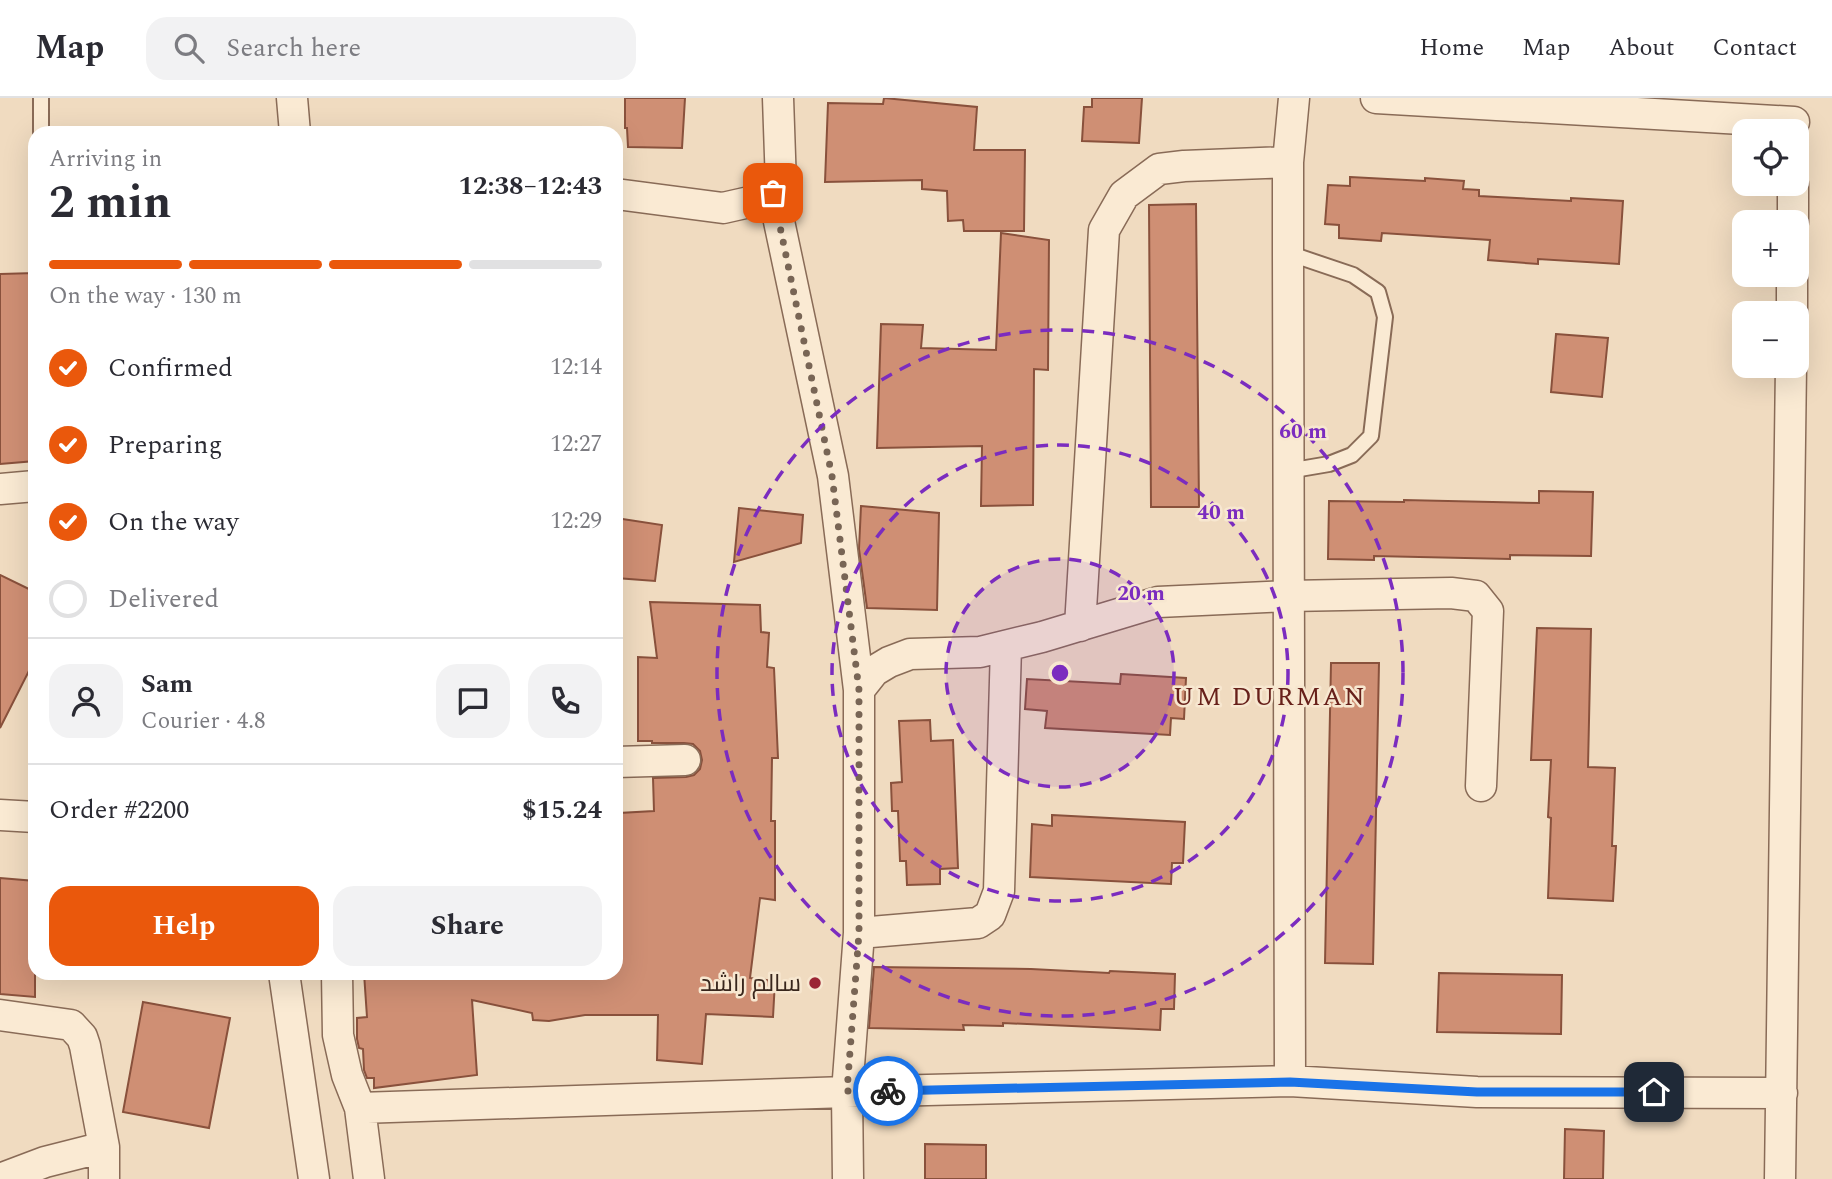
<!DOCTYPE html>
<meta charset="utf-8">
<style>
body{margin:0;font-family:Spectral,Cairo,serif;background:#f2f2f3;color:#2b2b33;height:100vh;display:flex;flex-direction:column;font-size:26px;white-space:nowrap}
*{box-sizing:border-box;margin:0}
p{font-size:23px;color:#7c7c81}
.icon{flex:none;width:38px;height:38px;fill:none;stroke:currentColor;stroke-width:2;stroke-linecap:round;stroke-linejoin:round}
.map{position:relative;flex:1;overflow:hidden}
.panel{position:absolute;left:28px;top:28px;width:595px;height:854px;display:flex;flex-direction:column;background:#fff;border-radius:21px;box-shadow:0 7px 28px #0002}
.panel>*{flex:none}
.buttons{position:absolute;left:1732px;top:21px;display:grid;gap:14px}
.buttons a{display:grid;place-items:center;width:77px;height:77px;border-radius:14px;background:#fff;box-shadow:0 7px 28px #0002;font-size:35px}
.pin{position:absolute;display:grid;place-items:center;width:60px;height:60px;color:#fff;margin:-30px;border-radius:14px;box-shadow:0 4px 10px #0006}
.courier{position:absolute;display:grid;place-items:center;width:70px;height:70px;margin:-35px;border:5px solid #1a73e8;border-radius:50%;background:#fff;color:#222;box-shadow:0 2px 9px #0007}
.head em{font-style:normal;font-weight:700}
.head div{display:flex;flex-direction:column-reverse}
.head{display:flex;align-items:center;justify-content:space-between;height:119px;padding:0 21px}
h1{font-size:46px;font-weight:700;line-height:52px}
.bar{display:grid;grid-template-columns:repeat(4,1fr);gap:10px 7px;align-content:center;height:84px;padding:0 21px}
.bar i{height:9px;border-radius:5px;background:#e1e1e2}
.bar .selected{background:#ea580c}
.bar p{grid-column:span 4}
.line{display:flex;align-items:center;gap:18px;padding:0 21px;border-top:2px solid #e1e1e2}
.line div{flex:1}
.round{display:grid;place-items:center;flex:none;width:74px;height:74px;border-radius:21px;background:#f2f2f3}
ol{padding:0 21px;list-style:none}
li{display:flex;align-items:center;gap:21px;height:77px}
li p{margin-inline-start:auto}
li .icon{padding:7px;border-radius:50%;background:#ea580c;color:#fff;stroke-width:4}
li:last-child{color:#7c7c81}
li i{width:38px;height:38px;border:4px solid #e1e1e2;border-radius:50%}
.primary-button{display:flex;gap:14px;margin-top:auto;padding:14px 21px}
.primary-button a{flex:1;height:80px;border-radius:21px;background:#ea580c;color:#fff;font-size:28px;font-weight:700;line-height:80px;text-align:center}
.primary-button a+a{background:#f2f2f3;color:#2b2b33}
header{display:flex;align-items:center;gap:42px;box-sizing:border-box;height:98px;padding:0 35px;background:#fff;border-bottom:2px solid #e1e1e2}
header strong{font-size:33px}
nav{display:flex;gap:38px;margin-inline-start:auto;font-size:24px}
.search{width:490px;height:63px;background:#f2f2f3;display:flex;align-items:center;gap:18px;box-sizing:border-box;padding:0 24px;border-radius:21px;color:#7c7c81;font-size:26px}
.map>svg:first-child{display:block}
.building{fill:#cf8f74;stroke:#89513c;stroke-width:2}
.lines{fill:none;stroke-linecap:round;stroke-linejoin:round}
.lane-casing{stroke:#896b57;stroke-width:18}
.street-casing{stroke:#896b57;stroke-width:33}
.lane{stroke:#faead3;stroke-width:14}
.street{stroke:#faead3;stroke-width:30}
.done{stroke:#786555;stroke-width:7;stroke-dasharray:0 12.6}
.route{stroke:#1a73e8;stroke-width:9}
.ring{fill:none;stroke:#7b2cbf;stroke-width:3.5;stroke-dasharray:12 9}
.poi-dot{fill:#9b2534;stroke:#f7e7d0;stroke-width:2.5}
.labels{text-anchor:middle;stroke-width:5;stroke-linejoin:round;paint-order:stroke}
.poi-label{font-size:24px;fill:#38261c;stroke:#f7e7d0;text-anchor:end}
.neighbourhood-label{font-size:26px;letter-spacing:2px;fill:#67201a;stroke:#f7e7d0}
.centre{fill:#7b2cbf;stroke:#f7e7d0;stroke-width:3.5}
.ring-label{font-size:21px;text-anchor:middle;font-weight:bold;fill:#7b2cbf;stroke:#f7e7d0;stroke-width:5;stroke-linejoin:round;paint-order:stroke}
</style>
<header>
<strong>Map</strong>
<div class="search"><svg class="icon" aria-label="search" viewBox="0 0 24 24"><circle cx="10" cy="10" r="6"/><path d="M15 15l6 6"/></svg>Search here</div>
<nav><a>Home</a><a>Map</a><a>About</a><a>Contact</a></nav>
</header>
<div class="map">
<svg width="1832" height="1081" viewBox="0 0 1832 1081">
<rect width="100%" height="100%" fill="#f0dbc0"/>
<!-- building -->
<path class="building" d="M625,0h60l-3,50 -54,-1 -1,-19h-2z
M884,0l93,9 -3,43h51l-1,81h-60l-1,-11 -15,1 -1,-30 -25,-2v-9l-97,2 3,-79 55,1z
M1092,0h50l-3,45 -57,-2 2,-34h8z
M1350,79l75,4v-3l39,3 -1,8 16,1v6l92,5v-3l52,3 -4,63 -81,-5v5l-50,-4 2,-20 -108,-7 -1,8 -42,-3v-13l-14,-1 3,-39 22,1z
M1196,106l3,303h-48l-2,-302z
M1001,135l48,7 -1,130 -14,-1 -1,136 -52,1 1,-60 -105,2 4,-124 42,1 -2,23 75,2z
M35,175v188l-35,3v-190z
M1556,236l52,4 -6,59 -51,-5z
M1539,393l54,1 -2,64 -81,-1v4l-136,-3v4l-46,-1 1,-58 75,1v-2l135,3z
M861,408l78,7 -2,97 -70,-2 -8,-59z
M739,410l64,7 -2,28 -67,19z
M616,420l46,7 -7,56 -39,-3z
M0,477l35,17v67l-35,69z
M650,504l110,3 1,27 8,1 -2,34 7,1 4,90h-6l-1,63h4v79l-15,-2 -10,80 25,3 -2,36 -67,-3 -4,50 -45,-4 1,-45h-73l-36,6 -16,-1 -1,-7 -60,-13 5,75 -103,13v-10h-7l-3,-8 -1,-21 -4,-1 -2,-9v-21l10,-1 -3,-44h252v-33h6l-3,-127 35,-2 -1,-33 33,-1 8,-2 6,-6 2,-9 -2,-9 -7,-7 -9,-1h-32v-2h-14v-84l19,1z
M1537,530l54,1 -3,138 27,1 -3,78h4l-3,55 -65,-3 3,-80 -3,-1 3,-57h-20z
M1331,565h48l-6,301 -48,-1z
M1121,576l65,4 -2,41 -13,-1 -1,17 -125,-7 2,-17 -22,-2 2,-30 93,5z
M930,622l1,21 22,-1 5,128 -18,1v15l-33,1 -1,-24h-6l-2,-50h-6l-1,-28 11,-1 -3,-61z
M1052,717l133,7 -2,41h-11l-1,21 -141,-7 2,-53 20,2z
M0,780l35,3v116l-35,-3z
M874,869l157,2 78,4 1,-2 65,3 -1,35h-13l-1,21 -157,-7v3l-40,-1 1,5 -95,-2z
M1439,875l123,2 -1,59 -124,-2z
M143,904l87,16 -21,110 -86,-16z
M1565,1031l39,2 -1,48h-39z
M925,1046l61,1v34h-61z"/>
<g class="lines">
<defs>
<path id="lane" d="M41,35v-35
M1288,155l65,22 25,17 7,25 -14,119 -19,19 -23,9 -41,7"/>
<path id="street" d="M292,0l3,35
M1376,0l418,24
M773,95l60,283 26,214v243l-12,159 1,87
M616,96l107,14 31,-7 19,-8 8,-8 -3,-87
M1793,124v-38
M1792,215v-38
M0,391l35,-3
M1080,528l24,-396 20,-35 35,-26 25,-3 104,-4
M859,592l15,-19 15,-9 21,-8 70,-2 62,-15 116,-35 130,-6 163,-3 25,3 12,15 -7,175
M616,664l69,-2
M0,717l35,2
M859,835l119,-10 12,-8 9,-24 7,-245
M284,875l30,206
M337,875l1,62 9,40 13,33 9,71
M0,917l71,10 11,12 3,9 19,101v32
M1290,983l-2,-828v-91l6,-64
M360,1010l487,-16 443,-11 187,11 305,1
M0,1081l45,-17 59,-15
M1780,1081l11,-813"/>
</defs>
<!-- lane casing -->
<use href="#lane" class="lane-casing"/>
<!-- street casing -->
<use href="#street" class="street-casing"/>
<!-- lane -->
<use href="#lane" class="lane"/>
<!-- street -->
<use href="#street" class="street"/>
</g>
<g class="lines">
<!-- done -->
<path class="done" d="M773,95l59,283 27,214v243l-12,158h41"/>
<!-- route -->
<path class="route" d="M888,993l402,-9 187,10h177"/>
</g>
<!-- distance rings -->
<circle cx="1060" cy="575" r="114" fill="#7b2cbf" fill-opacity=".12"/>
<g class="ring">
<circle cx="1060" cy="575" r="114"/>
<circle cx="1060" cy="575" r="228"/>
<circle cx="1060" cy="575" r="343"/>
</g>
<!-- markers -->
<circle class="poi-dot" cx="815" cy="885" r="7"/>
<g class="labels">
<!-- poi labels -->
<g class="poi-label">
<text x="801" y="893">سالم راشد</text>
</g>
<!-- neighbourhood labels -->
<g class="neighbourhood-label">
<text x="1270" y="607">UM DURMAN</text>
</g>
</g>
<circle cx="1060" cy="575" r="10" class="centre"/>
<g class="ring-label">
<text x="1303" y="340">60 m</text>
<text x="1221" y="421">40 m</text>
<text x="1141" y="502">20 m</text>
</g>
</svg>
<div class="buttons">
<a><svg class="icon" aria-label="locate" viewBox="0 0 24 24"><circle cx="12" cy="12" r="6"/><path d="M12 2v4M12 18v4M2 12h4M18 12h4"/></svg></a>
<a>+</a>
<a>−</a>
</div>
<div class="pin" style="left:773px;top:95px;background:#ea580c"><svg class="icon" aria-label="bag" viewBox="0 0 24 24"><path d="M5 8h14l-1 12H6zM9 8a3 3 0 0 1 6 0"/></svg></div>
<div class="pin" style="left:1654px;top:994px;background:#1f2937"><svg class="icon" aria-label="home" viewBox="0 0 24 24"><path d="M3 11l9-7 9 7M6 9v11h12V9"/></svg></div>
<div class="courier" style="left:888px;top:993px"><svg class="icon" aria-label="bike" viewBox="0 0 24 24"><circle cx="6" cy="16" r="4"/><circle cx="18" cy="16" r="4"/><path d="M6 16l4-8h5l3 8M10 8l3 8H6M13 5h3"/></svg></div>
<section class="panel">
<div class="head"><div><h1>2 min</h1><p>Arriving in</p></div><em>12:38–12:43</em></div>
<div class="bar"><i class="selected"></i><i class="selected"></i><i class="selected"></i><i></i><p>On the way · 130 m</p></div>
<ol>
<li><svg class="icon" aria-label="check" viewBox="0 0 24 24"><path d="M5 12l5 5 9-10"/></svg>Confirmed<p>12:14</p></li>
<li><svg class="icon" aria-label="check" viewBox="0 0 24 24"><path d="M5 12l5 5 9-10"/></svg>Preparing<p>12:27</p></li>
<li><svg class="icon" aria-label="check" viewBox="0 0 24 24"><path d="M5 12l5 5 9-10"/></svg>On the way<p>12:29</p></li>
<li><i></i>Delivered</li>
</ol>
<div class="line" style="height:126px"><a class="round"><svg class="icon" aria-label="person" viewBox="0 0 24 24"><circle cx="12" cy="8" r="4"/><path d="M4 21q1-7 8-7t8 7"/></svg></a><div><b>Sam</b><p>Courier · 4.8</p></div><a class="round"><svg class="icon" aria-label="chat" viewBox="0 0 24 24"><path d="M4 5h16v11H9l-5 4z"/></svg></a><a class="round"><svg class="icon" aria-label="phone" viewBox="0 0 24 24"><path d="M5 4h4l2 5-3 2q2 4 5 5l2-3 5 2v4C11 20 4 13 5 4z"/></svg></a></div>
<div class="line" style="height:91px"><div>Order #2200</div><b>$15.24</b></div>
<div class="primary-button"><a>Help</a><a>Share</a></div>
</section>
</div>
